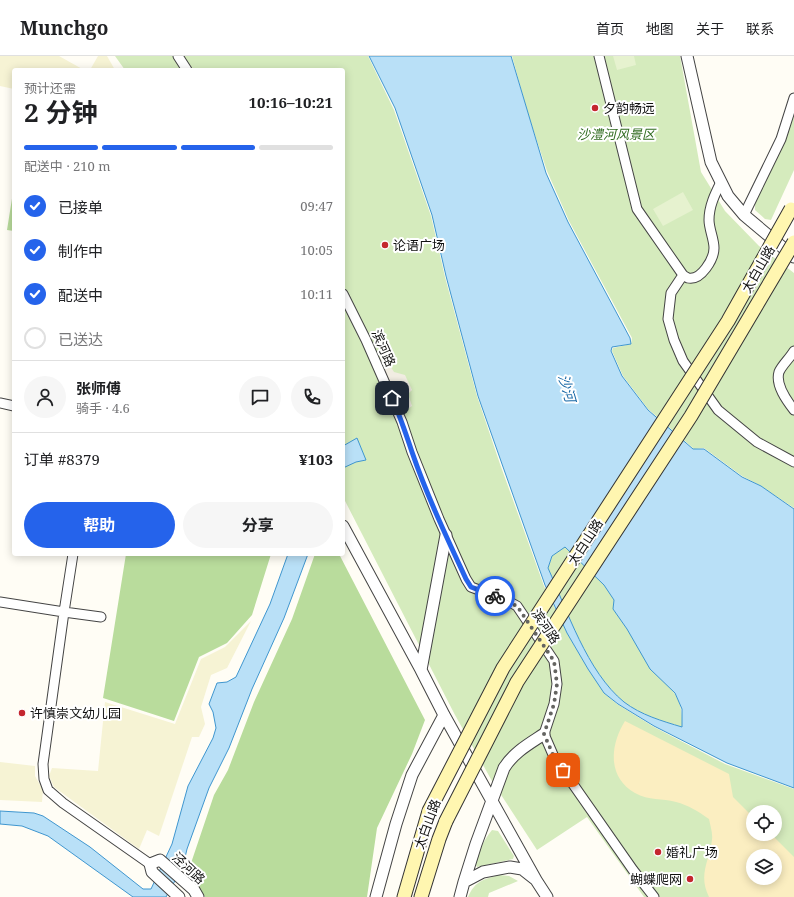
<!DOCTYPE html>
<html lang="zh">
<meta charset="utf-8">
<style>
body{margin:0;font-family:"Noto Serif","Noto Sans SC",serif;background:#f6f6f6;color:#202124;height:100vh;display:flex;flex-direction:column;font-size:15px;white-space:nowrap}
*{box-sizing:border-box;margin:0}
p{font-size:13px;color:#757577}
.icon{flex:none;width:22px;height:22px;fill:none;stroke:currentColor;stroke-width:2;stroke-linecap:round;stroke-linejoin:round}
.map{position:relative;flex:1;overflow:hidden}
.sheet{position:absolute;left:12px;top:12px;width:333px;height:488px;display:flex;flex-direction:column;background:#fff;border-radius:4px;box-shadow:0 2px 10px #0003}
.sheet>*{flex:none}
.controls{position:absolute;left:746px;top:749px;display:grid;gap:8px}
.controls a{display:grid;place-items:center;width:36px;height:36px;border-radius:50%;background:#fff;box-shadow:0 2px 10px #0003;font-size:20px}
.pin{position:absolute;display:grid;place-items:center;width:34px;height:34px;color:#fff;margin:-17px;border-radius:8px;box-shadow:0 2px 6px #0006}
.courier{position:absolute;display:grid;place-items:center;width:40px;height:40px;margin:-20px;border:3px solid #2563eb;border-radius:50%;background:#fff;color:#222;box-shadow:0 1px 5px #0007}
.summary em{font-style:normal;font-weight:700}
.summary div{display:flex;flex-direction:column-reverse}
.summary{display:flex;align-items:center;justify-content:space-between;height:68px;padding:0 12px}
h1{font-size:26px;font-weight:700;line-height:30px}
.bar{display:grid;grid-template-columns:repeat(4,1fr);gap:6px 4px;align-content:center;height:48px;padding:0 12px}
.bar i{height:5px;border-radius:3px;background:#e0e0e0}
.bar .active{background:#2563eb}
.bar p{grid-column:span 4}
.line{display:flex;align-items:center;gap:10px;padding:0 12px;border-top:1px solid #e0e0e0}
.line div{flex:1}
.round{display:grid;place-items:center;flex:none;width:42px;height:42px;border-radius:21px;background:#f6f6f6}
ol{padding:0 12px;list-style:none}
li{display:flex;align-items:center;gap:12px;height:44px}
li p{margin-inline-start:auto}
li .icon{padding:4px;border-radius:50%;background:#2563eb;color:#fff;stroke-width:4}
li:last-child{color:#757577}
li i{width:22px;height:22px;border:2px solid #e0e0e0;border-radius:50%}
.button{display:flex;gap:8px;margin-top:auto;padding:8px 12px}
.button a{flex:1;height:46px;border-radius:24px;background:#2563eb;color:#fff;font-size:16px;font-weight:700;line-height:46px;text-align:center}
.button a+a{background:#f6f6f6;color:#202124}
header{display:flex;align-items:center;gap:24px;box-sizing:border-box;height:56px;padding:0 20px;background:#fff;border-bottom:1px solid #e0e0e0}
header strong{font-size:19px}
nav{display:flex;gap:22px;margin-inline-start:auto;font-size:14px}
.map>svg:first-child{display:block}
.farmland{fill:#f6f3d4}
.green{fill:#d5ebbd;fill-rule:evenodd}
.forest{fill:#b9dc9c}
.sand{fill:#fbeec1;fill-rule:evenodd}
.pitch{fill:#e6f2cf}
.plaza{fill:#f1ede2}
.water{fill:#b9e0f7;stroke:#3f96cf;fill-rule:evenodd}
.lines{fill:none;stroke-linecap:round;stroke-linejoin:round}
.minor-casing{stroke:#444;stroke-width:11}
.tertiary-casing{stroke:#444;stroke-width:13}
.secondary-casing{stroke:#333;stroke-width:15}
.minor{stroke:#fff;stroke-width:9}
.tertiary{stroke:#fff;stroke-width:11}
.secondary{stroke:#fff6b0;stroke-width:13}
.secondary-bridge-casing{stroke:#333;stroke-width:15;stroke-linecap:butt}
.secondary-bridge{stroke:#fff6b0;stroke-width:13}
.done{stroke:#646461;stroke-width:4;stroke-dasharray:0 7.2}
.route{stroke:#2563eb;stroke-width:5}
.poi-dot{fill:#c4262e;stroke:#fff;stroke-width:1.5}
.labels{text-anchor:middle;stroke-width:4;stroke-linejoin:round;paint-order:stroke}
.poi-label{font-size:13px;fill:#111;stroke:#fff;text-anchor:start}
.park-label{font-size:13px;font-style:italic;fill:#2f6b1f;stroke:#fff}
.street-label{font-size:13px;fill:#111;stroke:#fff}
.water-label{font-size:14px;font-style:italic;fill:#1768a6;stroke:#fff}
</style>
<header>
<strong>Munchgo</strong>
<nav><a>首页</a><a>地图</a><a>关于</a><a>联系</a></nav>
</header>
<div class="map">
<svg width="794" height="841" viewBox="0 0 794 841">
<rect width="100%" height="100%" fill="#fffdf5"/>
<!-- farmland -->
<path class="farmland" d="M0,0h59l25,14h-70v19l-14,-3z
M98,0h9l8,14h-25z
M251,565l-24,47 -16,7 -10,32 4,17 -6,13h-7l-33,99 -12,-6 -8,19 -85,-62 -5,-11 3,-8 46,3 7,-69 70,22 26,-65 24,-12z
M0,706l35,4v10l8,14 -1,12 -42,-2z"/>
<!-- green -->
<path class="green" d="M115,0h253l26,54 37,106 14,61 32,119 23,68 44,122 23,47 21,36 16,24 13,11 37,23 71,37 69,25v108h-150l-57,-80 -50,33 -45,-69 -37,-66 -112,-218v-427h-218zM753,756h22v22h-22zM753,800h22v22h-22z
M512,0h168l21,116 24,39 34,35 35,27v235l-33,-22 -19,-10 -38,-28 -10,1 -46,-40 -25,-33 -11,-25 1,-3 18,-4 1,-6 -63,-117 -22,-50 -19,-57z
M794,57v57l-23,50 -6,-1 -10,-9v-8l31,-65z
M565,490l39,39 10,15 -1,9 55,77c13,13 14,23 14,41 -20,-6 -41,-12 -58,-25 -37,-30 -58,-92 -76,-134l4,-12z
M492,774l6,1 16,25 -1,3 -36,8 -2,-4c4,-13 9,-23 17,-33z
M499,819l10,1 9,5 -29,12 -1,4h-20c7,-16 16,-18 31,-22z"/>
<!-- forest -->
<path class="forest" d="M14,130v45l-7,-1z
M126,498h145l-19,61 -25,28 -28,14 -25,64 -71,-23z
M315,498h24l86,166 -13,34 -35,74 -10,69h-162l-17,-25 26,-77 14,-25 26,-68 38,-83z"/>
<!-- sand -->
<path class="sand" d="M625,665l104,53 4,23 20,20v17h18l23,23v40h-85c-11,-22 0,-35 3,-57 1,-7 -2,-15 -3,-21 -10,-7 -21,-14 -33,-17 -14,-4 -27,-1 -41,-9 -28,-16 -25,-48 -10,-72zM753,800h22v22h-22z"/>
<!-- pitch -->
<path class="pitch" d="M613,0h21l2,9 -19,5z
M683,136l10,18 -30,16 -10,-17z"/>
<!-- plaza -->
<path class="plaza" d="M378,302l9,3 7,11 11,3 7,15 -4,4 4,12 -9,6z"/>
<!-- water -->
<path class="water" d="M369,0h142l35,117 22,49 62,116 1,6 -19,3 -1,4 11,25 26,34 45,39h11l38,28 19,9 33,23v279l-67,-25 -73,-37 -36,-22 -14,-11 -16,-24 -21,-36 -22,-48 -43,-121 -24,-68 -32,-120 -14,-61 -37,-107zM565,491l39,38 10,15 -1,9 14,20 23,40 25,24 7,16v18c-20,-6 -41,-12 -58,-25 -37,-30 -57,-92 -76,-134l4,-12z
M357,382l9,22 -10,2 -13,6v-22z
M288,498h20l-24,64 -32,71 -23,59 -20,40 -22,61 -4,17 -17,31h-33l-85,-61 -26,-10 -22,-2v-13l34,2 9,3 47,31 53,42h8l21,-45 16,-58 25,-48 3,-10 -3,-16 -4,-8 8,-21 10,-1 9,-5 34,-73z"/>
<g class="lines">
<defs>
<path id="minor" d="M178,0l9,14
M599,0l38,153 46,66c1,1 3,2 5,3 13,3 26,-19 26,-30 0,-9 -5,-19 -5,-28 0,-14 6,-26 12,-38
M744,159l37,-76 13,-41
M683,219l-12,18 -3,26 6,21 9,21 35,49 39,32 37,20
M343,238l23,46 36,82 10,30 27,67 27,60 5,8 35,13 11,6 37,55 3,23 -3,20 -10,30 10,23 79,113 21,27
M794,295c-4,7 -12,14 -15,21 -4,13 8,29 15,38
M0,347l14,3
M0,546l64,10 9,-58
M101,561l-37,-5 -21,152 1,15 4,11 15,13 87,61"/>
<path id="tertiary" d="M687,0l24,106 17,34 16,19 50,42
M343,470l78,144 23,45 92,165
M421,614l25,-135
M464,826l12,-38 28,-76c10,-16 25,-24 40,-34
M179,841l-27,-25 -2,-8 10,-4 34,30 4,7
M376,841l20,-73 16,-49 32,-60
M460,841l4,-15 19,-10 27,-5 12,2 14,11 11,17"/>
<path id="secondary" d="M404,841l25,-86
M421,841l18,-58 7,-18"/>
</defs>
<!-- minor casing -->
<use href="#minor" class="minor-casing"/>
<!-- tertiary casing -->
<use href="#tertiary" class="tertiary-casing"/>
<!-- secondary casing -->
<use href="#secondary" class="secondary-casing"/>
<!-- minor -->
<use href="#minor" class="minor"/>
<!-- tertiary -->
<use href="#tertiary" class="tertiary"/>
<!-- secondary -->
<use href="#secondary" class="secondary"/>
<defs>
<path id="secondary-bridge" d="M429,755l74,-143 225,-347 63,-112
M446,765l71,-139 174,-266 103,-174"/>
</defs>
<!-- secondary-bridge casing -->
<use href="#secondary-bridge" class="secondary-bridge-casing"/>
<!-- secondary-bridge -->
<use href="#secondary-bridge" class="secondary-bridge"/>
</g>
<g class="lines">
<!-- done -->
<path class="done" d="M495,540l22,10 37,55 3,23 -3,20 -10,30 10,23 9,13"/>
<!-- route -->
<path class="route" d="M392,342c8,18 14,36 20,54 15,44 35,86 54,127l5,8 24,9"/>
</g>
<!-- markers -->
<g class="poi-dot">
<circle cx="595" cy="52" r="4"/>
<circle cx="385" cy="189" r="4"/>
<circle cx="22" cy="657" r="4"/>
<circle cx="658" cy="796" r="4"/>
<circle cx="690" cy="823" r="4"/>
</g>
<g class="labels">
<!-- poi labels -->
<g class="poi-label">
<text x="603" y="57">夕韵畅远</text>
<text x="393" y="194">论语广场</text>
<text x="30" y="662">许慎崇文幼儿园</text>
<text x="666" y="801">婚礼广场</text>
<text x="682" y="828" text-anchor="end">蝴蝶爬网</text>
</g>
<!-- park labels -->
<g class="park-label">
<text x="616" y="83">沙澧河风景区</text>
</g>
<!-- street labels -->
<g class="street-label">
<text transform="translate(758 213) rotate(-60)" y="5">太白山路</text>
<text transform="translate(384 292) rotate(66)" y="5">滨河路</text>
<text transform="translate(585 486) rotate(-57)" y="5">太白山路</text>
<text transform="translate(546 570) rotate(56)" y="5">滨河路</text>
<text transform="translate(427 768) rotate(-70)" y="5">太白山路</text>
<text transform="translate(189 812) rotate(43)" y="5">泾河路</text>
</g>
<!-- water labels -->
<g class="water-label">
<text transform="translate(567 332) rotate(74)" y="5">沙河</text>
</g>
</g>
</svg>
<div class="controls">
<a><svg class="icon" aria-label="locate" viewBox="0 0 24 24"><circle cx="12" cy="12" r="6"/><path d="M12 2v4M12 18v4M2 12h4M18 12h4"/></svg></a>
<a><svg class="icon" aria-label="layers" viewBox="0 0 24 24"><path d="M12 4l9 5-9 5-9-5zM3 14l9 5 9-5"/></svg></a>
</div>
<div class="pin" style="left:563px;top:714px;background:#ea580c"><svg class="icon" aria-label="bag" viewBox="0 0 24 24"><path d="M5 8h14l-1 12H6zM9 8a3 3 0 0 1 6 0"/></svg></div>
<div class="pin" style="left:392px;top:342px;background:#1f2937"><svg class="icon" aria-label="home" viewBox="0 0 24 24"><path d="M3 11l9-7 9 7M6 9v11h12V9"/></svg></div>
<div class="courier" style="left:495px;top:540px"><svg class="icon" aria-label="bike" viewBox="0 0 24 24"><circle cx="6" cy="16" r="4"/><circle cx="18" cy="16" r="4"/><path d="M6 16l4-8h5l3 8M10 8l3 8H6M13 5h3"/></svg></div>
<section class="sheet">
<div class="summary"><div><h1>2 分钟</h1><p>预计还需</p></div><em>10:16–10:21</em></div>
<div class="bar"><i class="active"></i><i class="active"></i><i class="active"></i><i></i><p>配送中 · 210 m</p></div>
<ol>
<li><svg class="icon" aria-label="check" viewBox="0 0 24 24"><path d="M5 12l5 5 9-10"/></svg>已接单<p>09:47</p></li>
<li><svg class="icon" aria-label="check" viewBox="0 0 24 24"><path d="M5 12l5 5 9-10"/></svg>制作中<p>10:05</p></li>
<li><svg class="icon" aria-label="check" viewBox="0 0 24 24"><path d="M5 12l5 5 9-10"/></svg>配送中<p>10:11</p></li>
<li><i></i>已送达</li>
</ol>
<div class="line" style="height:72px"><a class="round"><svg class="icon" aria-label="person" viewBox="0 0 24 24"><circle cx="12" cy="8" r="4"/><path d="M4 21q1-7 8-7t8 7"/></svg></a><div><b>张师傅</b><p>骑手 · 4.6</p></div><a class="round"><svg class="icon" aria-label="chat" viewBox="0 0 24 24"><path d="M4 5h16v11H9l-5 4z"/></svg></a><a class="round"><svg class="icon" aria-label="phone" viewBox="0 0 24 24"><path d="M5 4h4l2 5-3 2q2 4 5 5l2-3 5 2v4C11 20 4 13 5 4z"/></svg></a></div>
<div class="line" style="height:52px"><div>订单 #8379</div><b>¥103</b></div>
<div class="button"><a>帮助</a><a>分享</a></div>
</section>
</div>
